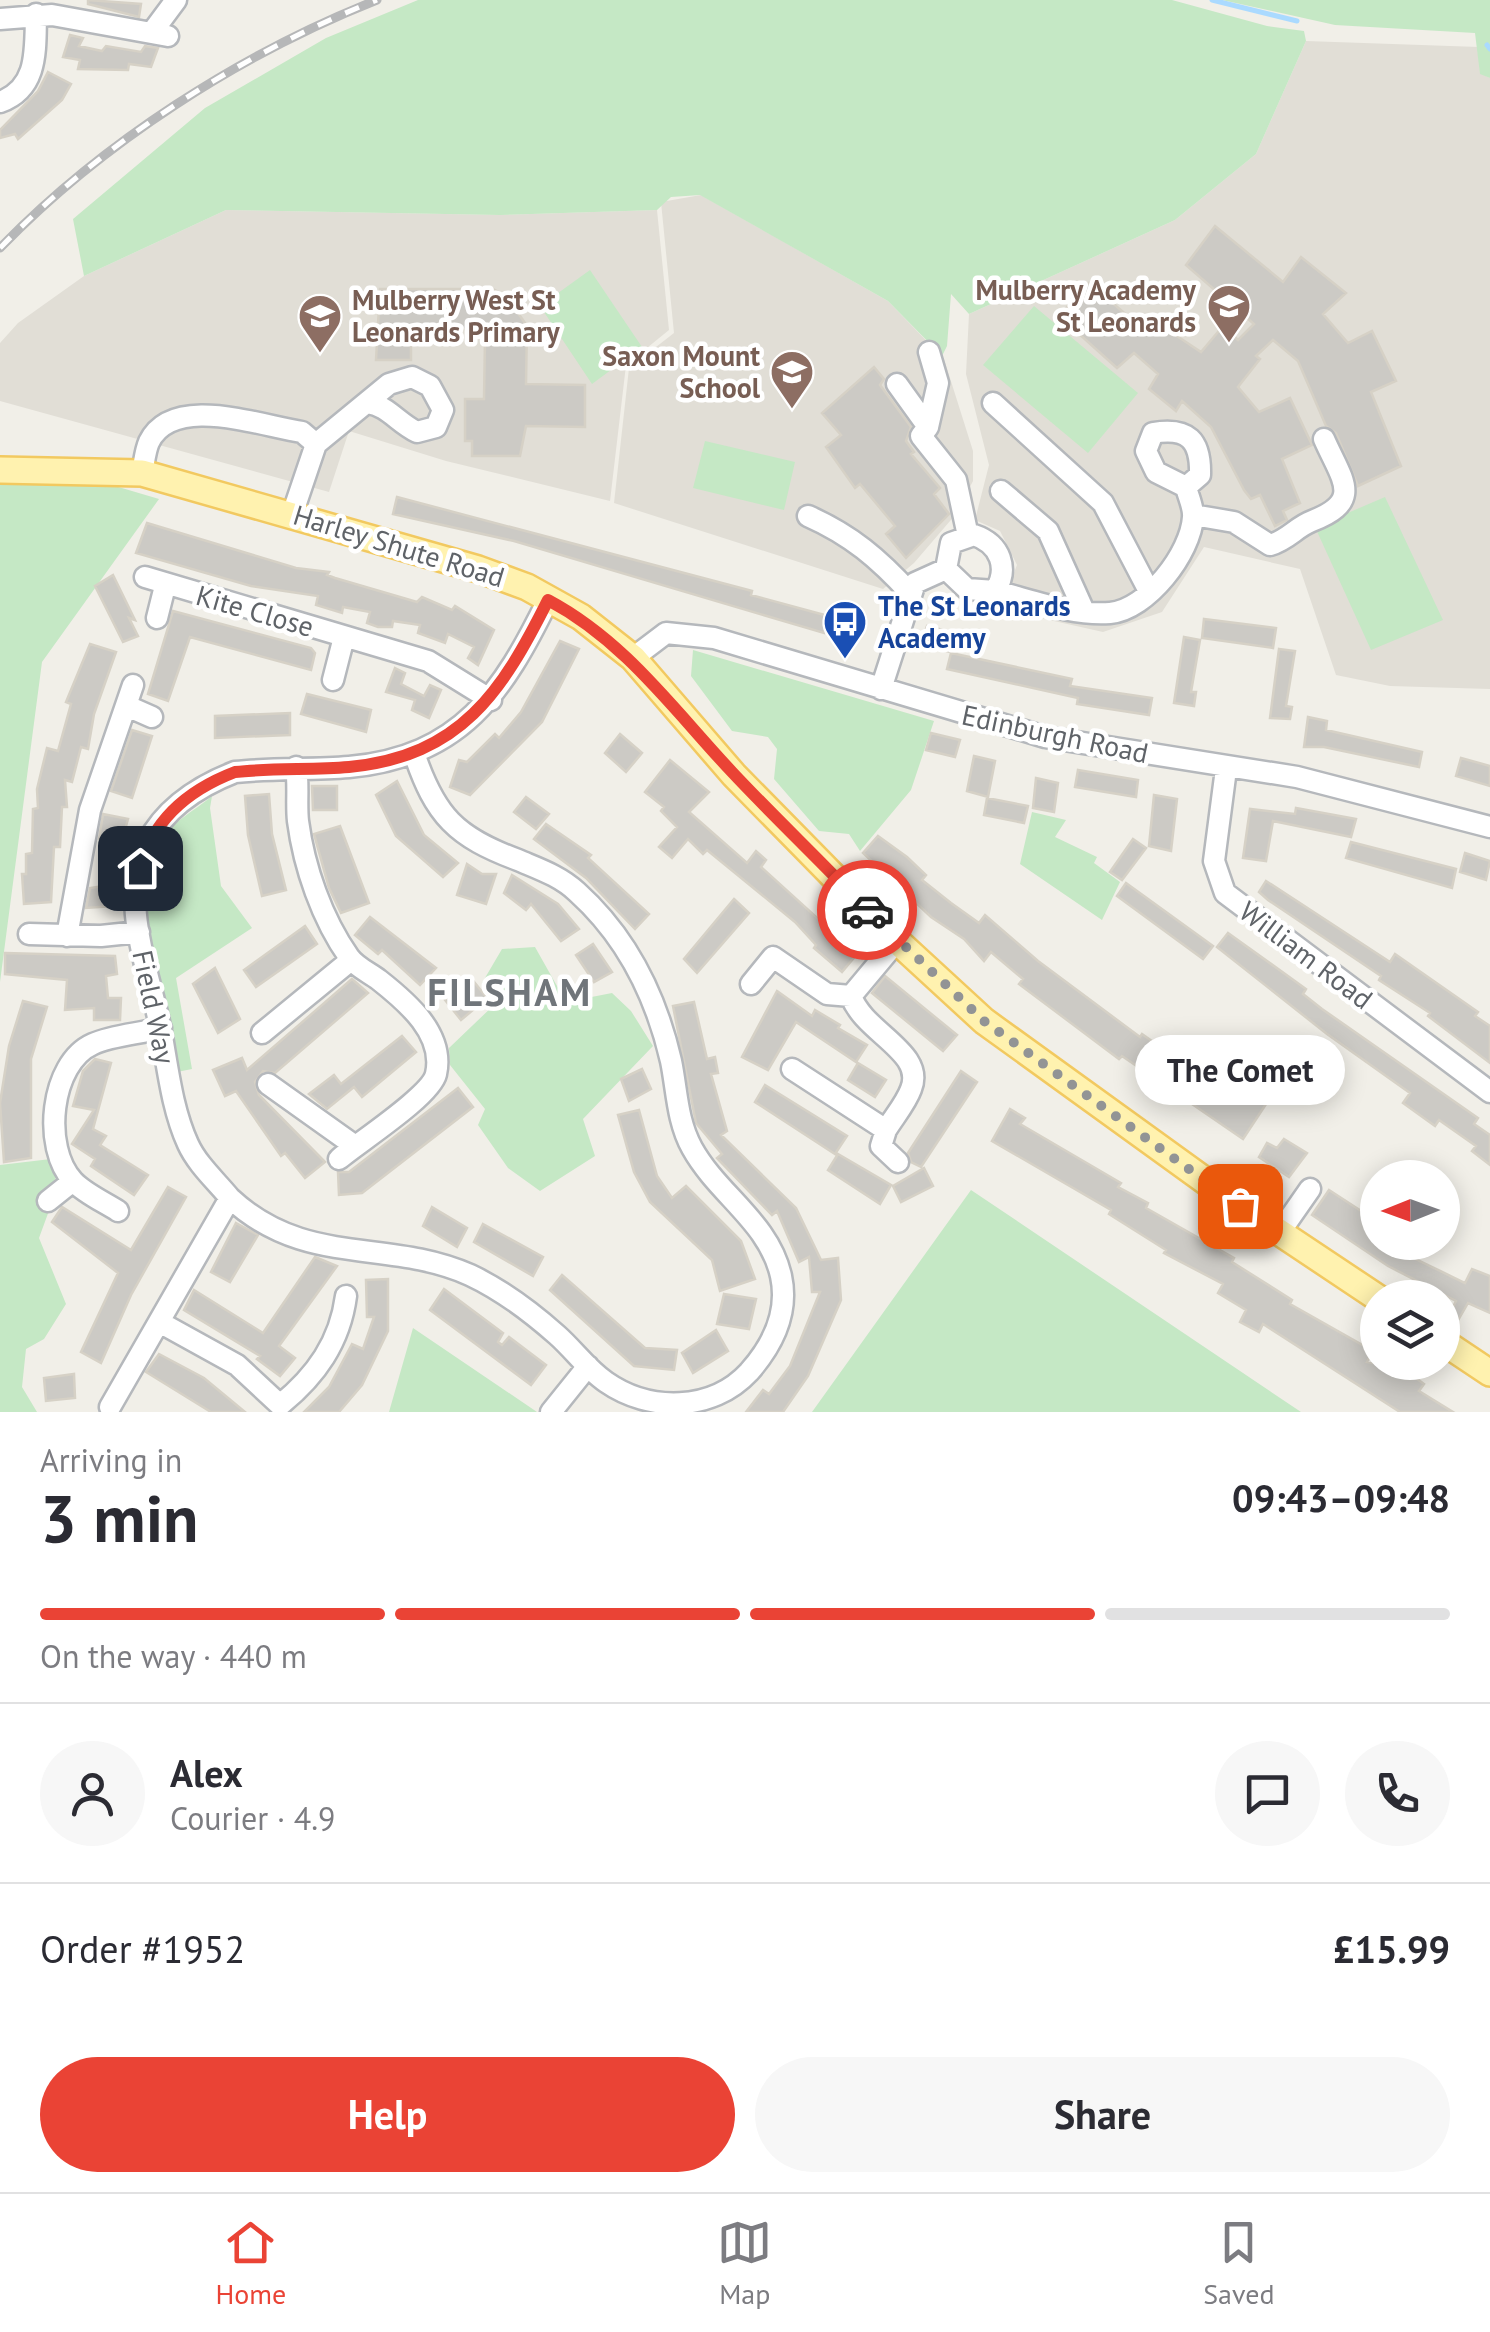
<!DOCTYPE html>
<meta charset="utf-8">
<style>
body{margin:0;font-family:"PT Sans",sans-serif;background:#f7f7f7;color:#2b2b33;height:100vh;display:flex;flex-direction:column;font-size:38px;white-space:nowrap}
*{box-sizing:border-box;margin:0}
p{font-size:32px;color:#7c7c81}
.icon{flex:none;width:55px;height:55px;fill:none;stroke:currentColor;stroke-width:2;stroke-linecap:round;stroke-linejoin:round}
.map{position:relative;height:1412px;overflow:hidden}
.sheet{display:flex;flex-direction:column;background:#fff;flex:1}
.sheet>*{flex:none}
.needle{width:65px;rotate:269deg}
.tools{position:absolute;left:1360px;top:1160px;display:grid;gap:20px}
.tools a{display:grid;place-items:center;width:100px;height:100px;border-radius:50%;background:#fff;box-shadow:0 5px 25px #0003;font-size:50px}
.pin{position:absolute;display:grid;place-items:center;width:85px;height:85px;color:#fff;margin:-42px;border-radius:20px;box-shadow:0 5px 15px #0006}
.courier{position:absolute;display:grid;place-items:center;width:100px;height:100px;margin:-50px;border:8px solid #ea4335;border-radius:50%;background:#fff;color:#222;box-shadow:0 2px 12px #0007}
.bubble{position:absolute;height:70px;border-radius:35px;background:#fff;box-shadow:0 5px 25px #0003;font-size:32px;font-weight:800;line-height:70px;text-align:center}
.summary em{font-style:normal;font-weight:800}
.summary div{display:flex;flex-direction:column-reverse}
.summary{display:flex;align-items:center;justify-content:space-between;height:170px;padding:0 40px}
h1{font-size:65px;font-weight:800;line-height:75px}
.bar{display:grid;grid-template-columns:repeat(4,1fr);gap:15px 10px;align-content:center;height:120px;padding:0 40px}
.bar i{height:12px;border-radius:8px;background:#e1e1e2}
.bar .selected{background:#ea4335}
.bar p{grid-column:span 4}
.line{display:flex;align-items:center;gap:25px;padding:0 40px;border-top:2px solid #e1e1e2}
.line div{flex:1}
.round{display:grid;place-items:center;flex:none;width:105px;height:105px;border-radius:52px;background:#f7f7f7}
.button{display:flex;gap:20px;margin-top:auto;padding:20px 40px}
.button a{flex:1;height:115px;border-radius:60px;background:#ea4335;color:#fff;font-size:40px;font-weight:800;line-height:115px;text-align:center}
.button a+a{background:#f7f7f7;color:#2b2b33}
.tabs{display:flex;justify-content:space-around;align-items:center;height:140px;border-top:2px solid #e1e1e2;background:#fff;font-size:28px;color:#7c7c81}
.tabs a{display:grid;justify-items:center;gap:5px}
.tabs .selected{color:#ea4335}
.map>svg:first-child{display:block}
.education{fill:#e1ded6}
.green{fill:#c5e8c5}
.lines{fill:none;stroke-linecap:round;stroke-linejoin:round}
.stream{stroke:#aadaff;stroke-width:5}
.building{fill:#cccac5;stroke:#d6d1c6;stroke-width:2.5}
.minor-casing{stroke:#b5b8bc;stroke-width:25}
.major-casing{stroke:#f2c960;stroke-width:30}
.minor{stroke:#fff;stroke-width:20}
.major{stroke:#fff2af;stroke-width:25}
.rail-casing{stroke:#b6b7b8;stroke-width:9}
.rail{stroke:#fff;stroke-width:5;stroke-dasharray:15;stroke-linecap:butt}
.done{stroke:#929495;stroke-width:10;stroke-dasharray:0 18}
.route{stroke:#ea4335;stroke-width:12}
.labels{text-anchor:middle;stroke-width:9;stroke-linejoin:round;paint-order:stroke}
.education-label{font-size:28px;font-weight:bold;fill:#785e54;stroke:#fff;text-anchor:end}
.street-label{font-size:28px;fill:#5f6368;stroke:#fff}
.transit-label{font-size:28px;font-weight:bold;fill:#164399;stroke:#fff;text-anchor:start}
.district-label{font-size:38px;font-weight:bold;letter-spacing:2.5px;fill:#70757a;stroke:#fff}
</style>
<div class="map">
<svg width="1490" height="1412" viewBox="0 0 1490 1412">
<rect width="100%" height="100%" fill="#f1efe8"/>
<!-- education -->
<path class="education" d="M1306,41l173,6 1,26 10,5v611l-100,-3 -54,-11 -36,-106 -96,-22 -42,65 -59,20 -103,-23 17,-44 -17,-34 -25,-11 14,-55 -23,-91 3,-60 206,-94 81,-66z
M701,195l187,106 56,58 29,92v30l-17,33 -42,49 -31,26 -269,-86 15,-135 45,-35 -13,-131z
M226,210l274,5 157,-5 12,120 -43,35 -16,136 -164,-40 -97,-30 -20,61 -329,-91v-58l18,-20 66,-47z"/>
<!-- green -->
<path class="green" d="M418,0h754l95,26 37,5 2,10 -50,113 -81,66 -206,94 -18,-20 -4,52 -5,10 -54,-55 -188,-106 -29,2 -14,13 -157,5 -274,-5 -142,66 -11,-57 132,-111 121,-70z
M1222,0h268v78l-10,-4 -5,-41 -140,-8z
M590,270l52,77 -50,37 -52,-78z
M1034,306l104,87 -50,60 -105,-88z
M705,441l90,21 -11,48 -91,-22z
M0,479l105,4 54,16 -117,163 -42,320z
M1385,497l58,123 -72,30 -56,-123z
M693,650l241,71 -23,69 -51,61 -11,-17 -30,-3 -45,-52 3,-30 -9,-12 -36,-6 -41,-55z
M212,796l-2,12 11,78 31,42 -76,50 16,91 -20,4c-11,-52 -50,-190 -14,-233 14,-17 37,-30 54,-44z
M1032,812l34,8 -11,17 42,20 -3,6 26,19 -18,38 -82,-56z
M535,947l31,55 46,-9 19,18 22,35 -70,73 12,37 -55,35 -32,-23 -30,-43 7,-16 -35,-44 -1,-17 47,-45 -14,-20 20,-34z
M51,1159l5,19 -13,17 7,13 -11,30 27,66 -22,35 -18,10 -4,38 15,25h-37v-247z
M971,1190l330,222h-489z
M413,1328l124,84h-148z"/>
<g class="lines">
<!-- stream -->
<path class="stream" d="M1212,0l85,21
M1487,45l3,4"/>
</g>
<!-- building -->
<path class="building" d="M88,0l53,4 -2,13 -51,-13z
M70,35l13,3 -4,8 23,5 4,-5 35,6 4,-6 13,2 -7,19 -22,-3 -1,6 -50,-1 2,-9 -17,-3z
M48,72l23,12 -9,16 -44,39 -3,-5 -15,4v-8l38,-39z
M1215,226l68,56 18,-25 45,36 -23,21 25,29 24,-12 24,50 -25,11 30,74 -43,20 -22,-53 -10,-7 -28,-65 -25,-21 -17,16 4,3 -22,28 21,25 31,-14 22,47 -30,14 18,44 -17,8 4,9 -12,6 -15,-31 -9,4 -7,-9 -33,-63 -29,-26 -6,10 -27,-22 9,-15 -24,-21 -17,15 -58,-52 30,-33 60,51 10,-10 42,28 22,-26 15,14 16,-16 -68,-59z
M380,289h113l14,8 20,29 -1,58 59,1v42l-59,-1 -6,30h-48v-15h-7v-42h19l1,-61 -9,-9 -65,1v30h-35z
M874,367l10,12 -4,6 31,42 -5,14 8,11 -3,2 29,34 -6,6 15,20 -43,44 -20,-24 9,-8 -35,-42 -5,4 -29,-41 15,-12 -19,-22z
M397,497l355,94 -1,4 77,21 -4,17 -310,-92 -121,-27z
M147,523l149,45 33,4 -2,3 8,3 82,24 5,-5 30,13 3,-4 39,24 -16,35 -10,-7 6,-11 -26,-13 -3,9 -27,-10 2,-8 -27,-4 -1,6h-14l-11,-4 3,-11 -27,-5 -1,6 -26,-8 2,-9 -67,-10 -115,-33z
M113,575l22,45 -6,-2 9,18 -15,6 -28,-56z
M173,611l138,37 4,5 -4,17 -121,-33 -22,64 -20,-7z
M1204,619l72,9 -3,20 -71,-10z
M927,626l28,7 -5,19 -29,-8z
M1184,637l16,3 -9,52h5l-2,14 -20,-3z
M560,641l19,8 -37,73 -72,73 -20,-8 9,-27 8,2 28,-28 4,4 22,-26z
M90,644l26,8 -22,62 -6,35 -7,-2 -9,35 -7,-2 2,27h-5l-2,40h-6l-3,55 -27,2 -2,-30h4v-20l6,-1 1,-44 5,-1 -1,-19 10,-41 11,3 13,-47 -5,-2z
M1279,649l16,2 -9,55 6,1 -2,12 -20,-1z
M951,653l121,26 -2,7 82,12 -3,17 -72,-11 1,-6 -131,-29z
M395,668l10,5 -4,11 23,12 6,-11 11,5 -12,28 -17,-8 3,-10 -29,-8z
M307,694l64,16 -5,22 -65,-18z
M290,713v22l-75,3v-22z
M1308,717l19,4 -1,9 96,22 -3,15 -95,-20h-20z
M132,730l20,6 -20,62 -21,-7z
M931,733l29,7 -5,17 -29,-7z
M620,734l22,19 -16,19 -21,-19z
M974,756l21,5 -7,36 -21,-6z
M1461,758l29,8v20l-34,-10z
M670,760l39,32 -20,20 58,51 9,-12 10,9 -5,7 96,87 -15,18 -28,-24 2,-3 -21,-23 -88,-72 -4,4 -15,-15 -16,19 -13,-11 18,-20 -16,-16 3,-4 -19,-15z
M1078,770l60,10 -2,17 -61,-10z
M1036,778l22,5 -4,29 -21,-4z
M397,781l27,54 34,28 -15,14 -47,-41 -20,-41z
M312,786h25v24h-24z
M269,794l3,40 14,56 -24,6 -14,-61 -3,-39z
M1154,795l23,4 -6,52 -22,-5z
M526,797l23,17 -13,15 -22,-17z
M987,798l41,8 -4,17 -40,-8z
M1296,808l60,11 -5,18 -78,-16 -7,40 -23,-3 7,-49 45,5z
M103,814l25,5 -7,25 -22,-5z
M546,824l45,31 -3,3 61,56 -14,15 -49,-51 -52,-39z
M340,826l29,77 -28,10 -12,-25 -15,-54z
M878,836l29,21 19,18 -4,5 29,23 28,20 6,-8 53,46 102,76 2,-3 93,66 8,-12 10,7 4,-6 13,9 -27,41 -121,-83 -3,3 -100,-75 4,-5 -32,-27 -7,9 -20,-22 -33,-22 -68,-64z
M1133,839l13,9 -24,32 -12,-8z
M1351,842l105,27 -4,19 -106,-30z
M1465,853l25,8 -4,19 -26,-8z
M467,864l15,10h14l-10,30 -29,-9z
M512,875l46,29 21,25 -18,12 -30,-37 -5,6 -22,-17z
M1266,881l124,81 5,-8 83,58 -3,4 15,10v37l-62,-47 2,-3 -51,-33 2,-4 -113,-76 -9,-8z
M1126,883l87,63 -10,13 -86,-63z
M110,885l4,21 -28,2 4,-20z
M734,899l15,14 -52,60 -13,-14z
M370,917l66,51 -16,17 -38,-35 -4,4 -23,-19z
M305,926l12,18 -61,43 -12,-17z
M1228,933l78,56 -3,5 19,15 156,109 -4,6 16,11v30l-18,-14 4,-5 -37,-26 -4,6 -32,-23 7,-10 -83,-59 -110,-87z
M593,944l19,28 -18,10 -18,-27z
M5,953l110,3 2,18 -11,2 2,22h13l-1,22h-26v-12l-29,2 2,-30 -62,-6z
M215,968l25,51 -22,14 -25,-49z
M885,976l72,59 -14,16 -71,-58z
M471,978l16,20 -26,22 -16,-20z
M352,979l16,14 -93,80 -12,-2 -8,11 4,13 66,67 -20,16 -20,-25 -4,3 -45,-65 -11,5 -12,-26 29,-12 5,12z
M777,991l35,25 3,-6 25,15 -2,3 29,17 -11,17 -60,-40 -28,48 -26,-13z
M23,1001l24,6 -16,52v99l-27,4 -4,-59 9,-57z
M694,1002l13,57 8,-2 3,16 -7,1 16,57 -6,4 75,73 25,52 17,-2 3,42 -33,76 -25,36h-37l17,-22 6,4 21,-28 30,-74h-8l-3,-35 -10,5 -22,-51 -5,4 -55,-57 5,-4 -26,-31 -23,-117z
M402,1036l14,16 -54,45 -8,-10 -27,22 -18,-15 25,-19 7,9z
M95,1059l16,4 -18,66 13,7 -6,9 48,30 -14,20 -43,-29 4,-7 -23,-15 22,-34 -21,-4 10,-35z
M858,1063l28,17 -11,17 -27,-17z
M642,1069l9,20 -22,12 -8,-22z
M961,1071l16,11 -56,85 -10,-5 -3,-9z
M765,1085l82,51 -12,18 -80,-52z
M458,1088l15,19 -111,86 -23,2 -1,-23h11z
M1010,1109l15,9 -5,6 101,59 -3,4 30,16 -2,5 88,50 -2,4 60,38 -2,4 83,47 -6,11 34,5 23,17 -5,7 34,21h-53l-137,-88 -4,8 -19,-10 6,-12 -28,-17 5,-9 -59,-31 2,-3 -57,-36 2,-4 -119,-69z
M639,1110l18,66 15,22 14,-12 55,55 14,38 -35,12 -8,-31 -62,-58 -16,-30 -16,-57z
M1284,1139l23,14 -18,24 -30,-20 8,-14 10,5z
M838,1154l53,31 -11,19 -52,-34z
M924,1168l9,18 -32,16 -8,-16z
M168,1187l18,10 -55,98 -30,68 -20,-11 37,-79 -66,-51 10,-15 69,43z
M1329,1190l49,32v20h18l-3,6 72,35 7,-14 18,7v37l-22,-10 -15,26 -9,-4 12,-24 -68,-35 -76,-51z
M432,1207l35,21 -10,19 -34,-21z
M236,1223l22,12 -28,47 -19,-10z
M483,1224l60,33 -10,19 -59,-34z
M315,1257l22,9 -58,80 16,12 -15,18 -23,-17 3,-3 -76,-46 10,-20 69,43z
M562,1275l83,73 32,2 -3,20 -40,-4 -84,-76z
M388,1279v52l-26,54 -23,27h-35l25,-25 23,-43 11,5 11,-32h-7l-1,-37z
M444,1289l59,44 -5,9 4,3 7,-8 37,28 -15,20 -101,-75z
M724,1294l32,5 -7,30 -32,-5z
M716,1330l12,21 -35,22 -11,-20z
M159,1354l45,24 41,34h-34l-65,-40z
M74,1374l1,24 -29,3 -2,-23z"/>
<g class="lines">
<defs>
<path id="minor" d="M0,19l52,-4 116,21
M153,31l23,-31
M0,102c39,-14 35,-53 36,-88
M897,384l31,43 -7,9 35,44 12,56
M993,403l110,100 46,88
M928,427l10,-44 -9,-31
M142,473c2,-9 3,-22 7,-31 24,-49 111,-16 153,-10l14,12 73,-60 23,-7 18,9 13,24 -7,17 -19,5c-19,-9 -29,-26 -49,-29
M1001,491l47,40 36,80
M293,512l23,-68
M1193,515l41,7 36,23c18,-5 26,-18 42,-24 52,-20 30,-41 12,-82
M808,516c43,19 71,43 102,77
M974,535c27,9 35,34 21,56l-28,-2 -21,-20 5,-26z
M145,577l283,84 63,39
M995,591c36,9 78,25 115,22 37,-3 81,-60 83,-96 1,-9 -5,-21 -7,-30l-30,-15 -10,-21 7,-18c35,-6 48,7 47,42l-14,12
M157,618l8,-32
M633,658l33,-25 48,5 331,99 252,40 193,50
M333,680l11,-43
M881,689l34,-106 31,-14
M127,706l25,11
M296,767c3,18 0,36 2,54 6,46 24,98 51,136 7,10 21,16 30,23 28,22 66,54 57,94 -5,22 -77,68 -97,85
M1226,769l-12,92 11,32 265,199
M29,934l72,2 38,-4
M67,936l23,-126 43,-125
M751,984l22,-27 54,37 24,2c13,37 75,56 60,93 -5,14 -17,28 -25,41
M851,996l46,-55
M262,1033l89,-73
M792,1069l94,61 -5,16 17,16
M268,1084l87,62
M230,1198c75,70 157,40 240,77 32,15 61,37 87,60 17,15 30,34 49,47 43,30 106,30 143,-10 23,-26 40,-59 32,-96 -12,-54 -63,-81 -89,-128 -15,-27 -15,-58 -21,-87 -15,-65 -43,-123 -94,-169 -17,-16 -38,-23 -59,-32 -62,-23 -83,-44 -104,-107
M48,1201l25,-20
M118,1211c-14,-9 -34,-18 -45,-30 -31,-33 -23,-118 20,-137 20,-9 46,-10 68,-16
M1280,1232l30,-43
M161,1323l76,42 43,40c36,-29 60,-63 66,-109
M110,1407l120,-209c-14,-17 -33,-34 -42,-54 -16,-35 -20,-75 -27,-113 -11,-58 -43,-129 -14,-188 18,-35 52,-57 88,-71 38,-4 76,-2 114,-5 112,-10 154,-75 199,-167
M551,1412l37,-46"/>
<path id="major" d="M0,470l142,3 336,96 49,18 54,30 52,41 101,117 163,166 87,80 256,185 138,92
M1442,1341l48,32"/>
</defs>
<!-- minor casing -->
<use href="#minor" class="minor-casing"/>
<!-- major casing -->
<use href="#major" class="major-casing"/>
<!-- minor -->
<use href="#minor" class="minor"/>
<!-- major -->
<use href="#major" class="major"/>
<defs>
<path id="rail" d="M0,248c102,-105 240,-194 377,-248"/>
</defs>
<!-- rail casing -->
<use href="#rail" class="rail-casing"/>
<!-- rail -->
<use href="#rail" class="rail"/>
</g>
<g class="lines">
<!-- done -->
<path class="done" d="M867,910l117,111 256,185"/>
<!-- route -->
<path class="route" d="M140,868c13,-49 48,-78 95,-96 38,-4 76,-2 114,-5 112,-11 153,-75 199,-167 77,41 125,109 184,172 44,47 91,91 135,138"/>
</g>
<!-- icons -->
<defs>
<symbol id="school-pin" viewBox="-11 -11 22 30"><path d="M0 17L-7.5 6A9.5 9.5 0 1 1 7.5 6Z" fill="#8d6e63" stroke="#fff"/><path d="M0-5L7-2L0 1L-7-2ZM-4 1L0 2.5L4 1V4Q0 6-4 4Z" fill="#fff"/></symbol>
<symbol id="bus-pin" viewBox="-11 -11 22 30"><path d="M0 17L-7.5 6A9.5 9.5 0 1 1 7.5 6Z" fill="#1a4fb4" stroke="#fff"/><path d="M-5-6H5V4H4V6H2V4H-2V6H-4V4H-5ZM-3.5-4V0h7V-4ZM-3.5 1.2v1.5H-2V1.2ZM2 1.2v1.5H3.5V1.2Z" fill="#fff"/></symbol>
</defs>
<g fill-rule="evenodd">
<use href="#school-pin" x="1204" y="281" width="50" height="68"/>
<use href="#school-pin" x="295" y="291" width="50" height="68"/>
<use href="#school-pin" x="767" y="347" width="50" height="68"/>
<use href="#bus-pin" x="820" y="597" width="50" height="68"/>
</g>
<g class="labels">
<!-- education labels -->
<g class="education-label">
<text x="1196" y="300">Mulberry Academy<tspan x="1196" dy="32">St Leonards</tspan></text>
<text x="352" y="310" text-anchor="start">Mulberry West St<tspan x="352" dy="32">Leonards Primary</tspan></text>
<text x="760" y="366">Saxon Mount<tspan x="760" dy="32">School</tspan></text>
</g>
<!-- street labels -->
<g class="street-label">
<text transform="translate(399 546) rotate(17)" y="10">Harley Shute Road</text>
<text transform="translate(255 611) rotate(16)" y="10">Kite Close</text>
<text transform="translate(1055 734) rotate(12)" y="10">Edinburgh Road</text>
<text transform="translate(1306 955) rotate(37)" y="10">William Road</text>
<text transform="translate(154 1007) rotate(78)" y="10">Field Way</text>
</g>
<!-- transit labels -->
<g class="transit-label">
<text x="878" y="616">The St Leonards<tspan x="878" dy="32">Academy</tspan></text>
</g>
<!-- district labels -->
<g class="district-label">
<text x="510" y="1006">FILSHAM</text>
</g>
</g>
</svg>
<div class="tools">
<a><svg class="needle" viewBox="-14 -14 28 28"><path d="M0-13l5 13h-10z" fill="#e53935"/><path d="M0 13l5-13h-10z" fill="#7c7c81"/></svg></a>
<a><svg class="icon" aria-label="layers" viewBox="0 0 24 24"><path d="M12 4l9 5-9 5-9-5zM3 14l9 5 9-5"/></svg></a>
</div>
<div class="pin" style="left:1240px;top:1206px;background:#ea580c"><svg class="icon" aria-label="bag" viewBox="0 0 24 24"><path d="M5 8h14l-1 12H6zM9 8a3 3 0 0 1 6 0"/></svg></div>
<div class="pin" style="left:140px;top:868px;background:#1f2937"><svg class="icon" aria-label="home" viewBox="0 0 24 24"><path d="M3 11l9-7 9 7M6 9v11h12V9"/></svg></div>
<div class="courier" style="left:867px;top:910px"><svg class="icon" aria-label="car" viewBox="0 0 24 24"><path d="M5 17H2v-5l4-1 3-4h7l3 4 3 1v5h-3M9 17h6M6 11h13"/><circle cx="7" cy="17" r="2"/><circle cx="17" cy="17" r="2"/></svg></div>
<div class="bubble" style="left:1135px;top:1035px;width:210px">The Comet</div>
</div>
<section class="sheet">
<div class="summary"><div><h1>3 min</h1><p>Arriving in</p></div><em>09:43–09:48</em></div>
<div class="bar"><i class="selected"></i><i class="selected"></i><i class="selected"></i><i></i><p>On the way · 440 m</p></div>
<div class="line" style="height:180px"><a class="round"><svg class="icon" aria-label="person" viewBox="0 0 24 24"><circle cx="12" cy="8" r="4"/><path d="M4 21q1-7 8-7t8 7"/></svg></a><div><b>Alex</b><p>Courier · 4.9</p></div><a class="round"><svg class="icon" aria-label="chat" viewBox="0 0 24 24"><path d="M4 5h16v11H9l-5 4z"/></svg></a><a class="round"><svg class="icon" aria-label="phone" viewBox="0 0 24 24"><path d="M5 4h4l2 5-3 2q2 4 5 5l2-3 5 2v4C11 20 4 13 5 4z"/></svg></a></div>
<div class="line" style="height:130px"><div>Order #1952</div><b>£15.99</b></div>
<div class="button"><a>Help</a><a>Share</a></div>
</section>
<nav class="tabs">
<a class="selected"><svg class="icon" aria-label="home" viewBox="0 0 24 24"><path d="M3 11l9-7 9 7M6 9v11h12V9"/></svg>Home</a>
<a><svg class="icon" aria-label="map" viewBox="0 0 24 24"><path d="M3 6l6-2 6 2 6-2v14l-6 2-6-2-6 2zM9 4v14M15 6v14"/></svg>Map</a>
<a><svg class="icon" aria-label="saved" viewBox="0 0 24 24"><path d="M7 4h10v16l-5-4-5 4z"/></svg>Saved</a>
</nav>
